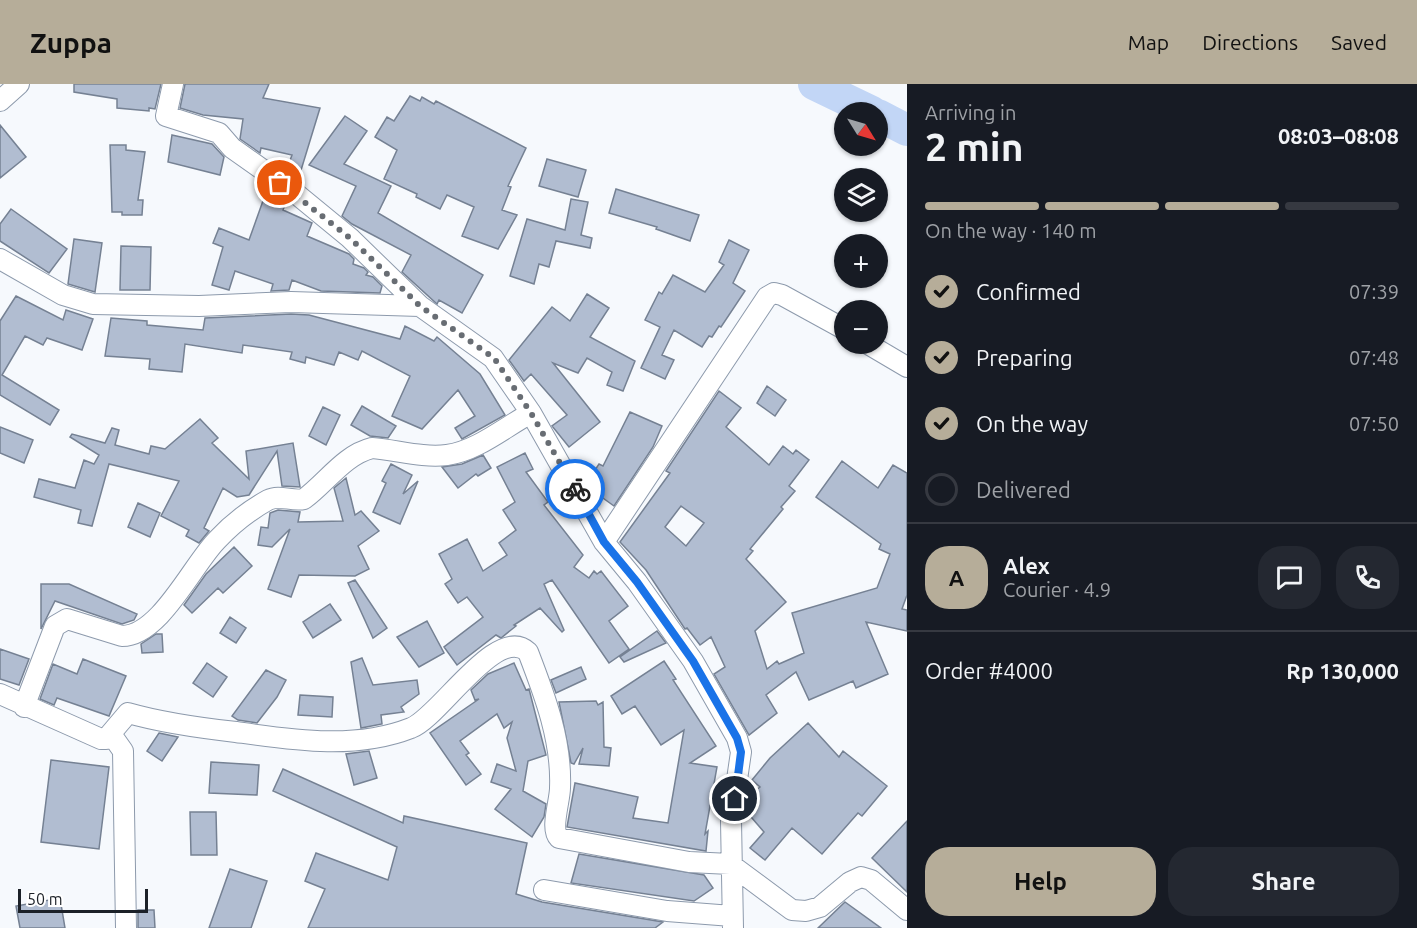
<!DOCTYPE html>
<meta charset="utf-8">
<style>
body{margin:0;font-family:Ubuntu,sans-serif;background:#242831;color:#f1f3f6;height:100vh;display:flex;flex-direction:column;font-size:22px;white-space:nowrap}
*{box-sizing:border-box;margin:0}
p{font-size:20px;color:#9ea1a6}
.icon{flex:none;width:33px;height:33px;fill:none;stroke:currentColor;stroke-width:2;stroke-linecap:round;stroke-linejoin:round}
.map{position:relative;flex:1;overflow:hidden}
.panel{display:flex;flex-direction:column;background:#171b24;width:510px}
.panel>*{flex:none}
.needle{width:39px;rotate:127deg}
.controls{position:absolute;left:834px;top:18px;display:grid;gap:12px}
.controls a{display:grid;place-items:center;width:54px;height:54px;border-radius:50%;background:#171b24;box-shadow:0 2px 4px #0004;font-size:30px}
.scale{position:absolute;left:18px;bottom:15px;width:130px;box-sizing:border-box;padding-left:6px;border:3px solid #1c2128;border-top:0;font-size:16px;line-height:21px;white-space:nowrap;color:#1c2128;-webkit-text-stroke:4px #fff;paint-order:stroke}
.pin{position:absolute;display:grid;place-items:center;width:51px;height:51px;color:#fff;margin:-26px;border:3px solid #fff;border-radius:50%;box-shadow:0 2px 6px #0007}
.courier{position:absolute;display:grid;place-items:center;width:60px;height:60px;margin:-30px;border:4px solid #1a73e8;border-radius:50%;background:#fff;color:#222;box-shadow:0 2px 8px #0007}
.head em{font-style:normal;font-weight:700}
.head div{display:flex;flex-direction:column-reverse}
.head{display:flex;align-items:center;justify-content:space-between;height:102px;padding:0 18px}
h1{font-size:39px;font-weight:700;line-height:45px}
.bar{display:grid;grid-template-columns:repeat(4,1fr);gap:9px 6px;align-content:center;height:72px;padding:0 18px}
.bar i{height:8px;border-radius:4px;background:#363941}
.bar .selected{background:#b6ad99}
.bar p{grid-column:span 4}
.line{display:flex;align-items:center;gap:15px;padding:0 18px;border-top:2px solid #363941}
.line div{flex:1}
.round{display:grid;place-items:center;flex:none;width:63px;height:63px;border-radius:24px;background:#242831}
ol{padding:0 18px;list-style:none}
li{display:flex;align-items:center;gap:18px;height:66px}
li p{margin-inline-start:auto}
li .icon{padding:6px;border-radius:50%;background:#b6ad99;color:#111;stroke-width:4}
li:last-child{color:#9ea1a6}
li i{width:33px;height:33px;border:3px solid #363941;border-radius:50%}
.primary-button{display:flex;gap:12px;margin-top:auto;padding:12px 18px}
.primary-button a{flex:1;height:69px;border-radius:24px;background:#b6ad99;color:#111;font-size:24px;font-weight:700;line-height:69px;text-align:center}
.primary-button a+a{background:#242831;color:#f1f3f6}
header{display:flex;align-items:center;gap:36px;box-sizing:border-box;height:84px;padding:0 30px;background:#b6ad99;color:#111}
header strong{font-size:28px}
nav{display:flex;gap:33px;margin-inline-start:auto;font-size:21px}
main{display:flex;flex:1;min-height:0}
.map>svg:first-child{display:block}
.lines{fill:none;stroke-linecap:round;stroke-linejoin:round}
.river{stroke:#c2d6f6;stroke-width:32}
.building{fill:#b1bdd1;stroke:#758193;stroke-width:1.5;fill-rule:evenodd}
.street-casing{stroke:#8d9aac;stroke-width:22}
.street{stroke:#fff;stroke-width:20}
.done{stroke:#686d73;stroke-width:6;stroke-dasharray:0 10.8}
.route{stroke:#1a73e8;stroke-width:8}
</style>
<header>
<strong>Zuppa</strong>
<nav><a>Map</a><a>Directions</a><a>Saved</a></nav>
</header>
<main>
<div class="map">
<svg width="907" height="844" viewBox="0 0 907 844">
<rect width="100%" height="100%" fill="#f6f9fd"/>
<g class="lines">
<!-- river -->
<path class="river" d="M814,0l58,28
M878,31l29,15"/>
</g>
<!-- building -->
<path class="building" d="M74,0h87l-6,25 -6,-1v3l-32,-3v-9l-43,-7z
M185,0h84l-6,14 57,10 -22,72 -12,-9 6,-16 -31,-7 -1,5 -20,-14 3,-20 -40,-4 -23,-7z
M410,12l10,5 2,-4 12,7 2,-3 90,47 -18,38 3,1 -9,23 15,5 -19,34 -36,-13 12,-29 -27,-12 -7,14 -24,-12 1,-3 -33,-15 13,-29 -22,-13 12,-20 7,4z
M345,32l22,15 -23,33 47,22 -13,27 105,62 -21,38 -23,-13 -2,4 -35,-32 9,-17 -59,-31 -10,-8 14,-30 -47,-21z
M0,41l26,32 -26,21z
M172,51l40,9 12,13 -4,18 -52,-13z
M110,61h16v5l19,2 -7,48h5l-1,15h-20v-3h-10z
M547,75l39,11 -8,27 -39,-11z
M616,105l83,26 -9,26 -34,-12 1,-2 -48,-14z
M264,114l21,7 -2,5 29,13 -5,13 42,18 5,5 -1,5 11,4 4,4 -2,3 7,2 9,9 -2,7 -59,-2 -29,-11 -3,10 -18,1 2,-7 -38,-13 -6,19 -17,-5 11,-38 -10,-4 6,-15 30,12z
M571,115l17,3 -7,33 11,3 -2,10 -34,-7 -7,26 -10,-3 -5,20 -24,-8 17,-57 38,11z
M11,125l56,40 -18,24 -49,-32v-17z
M74,155l28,4 -7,49 -27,-8z
M729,156l20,10 -16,33 12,8 -24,36 -2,-1 -7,11 -3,-1 -7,11 -28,-17 -12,25 12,5 -9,19 -24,-11 19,-41 -15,-7 14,-28 3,2 11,-19 32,17 19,-27 -5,-3z
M121,162l30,1 -1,43h-30z
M587,210l22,14 -19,29 45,24 -12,30 -16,-6 5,-13 -25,-14 -9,15 -25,-10 47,59 -31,25 -17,-21 15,-11 -36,-41 -7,7 -15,-21 43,-53 18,14z
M16,212l47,24 3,-10 27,9 -11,31 -35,-12 -4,7 -18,-9 -23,39 57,35 -9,15 -50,-30v-74z
M291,230l18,1 91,24 5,-13 29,15 3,-4 43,37 25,41 -43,24 -7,-11 20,-12 -17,-26 -36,39 -30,-13 18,-40 -48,-25 -4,9 -19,-8 -5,13 -28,-8 -1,6 -15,-4 2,-7 -49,-7 -1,8 -57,-9 -3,28 -33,-3 1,-10 -45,-3 6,-38 36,3v4l56,5 2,-12z
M767,302l19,14 -11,16 -18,-13z
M719,307l22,17 -15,19 43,38 14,-19 10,8 3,-4 13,10 -20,26 6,5 -14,16 2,2 -33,40 3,2 -7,8 40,43 -31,29 12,38 10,-8 2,3 25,-11 -12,-40 85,-25 13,-34 -11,-5 2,-5 -65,-47 26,-36 36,27 15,-23 14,8v122l-5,14 5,1v21l-41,-9 22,52 -32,14 -3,-7 -44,19 -13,-28 -30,23 11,18 -28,22 -35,-61 11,-7 -14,-30 -11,8 -13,-17 -2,1 -39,-59 -26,-28 50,-69 -4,-2zM681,422l23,17 -18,23 -21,-19z
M362,322l34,20 -8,12 -18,-2 -19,-11z
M323,323l17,8 -14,30 -17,-9z
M630,328l32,14 -9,21 -39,59 -29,-21 14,-21 4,2z
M200,335l18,19 -6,5 37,36 -3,-28 47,-8 7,44 -18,-1 -5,-35 -28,44 -12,2 -14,-9 -19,40 5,3 -10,12 -13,-7 3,-6 -28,-14 18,-35 -70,-17 -17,62 -14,-3 3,-13 -47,-13 5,-18 36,9 9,-28 10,4 5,-9 -29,-18 2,-3 33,9 7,-15 7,2 -4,15 34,9 2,-8 14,3z
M0,343l33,13 -9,23 -24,-10z
M525,369l8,16 -7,3 22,30 -4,3 39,50 -9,12 15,11 5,-7 3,3 4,-3 27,35 -19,15 20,28 -20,14 -57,-83 -8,4 20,46 -2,2 -22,-24 -26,17 2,1 -15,12 -5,-3 -39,30 -13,-18 39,-30 -16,-20 -9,6 -13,-19 7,-5 -13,-25 28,-15 16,32 24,-16 -8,-12 17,-13 -13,-20 12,-8 -18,-35z
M483,371l8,13 -13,8 -2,-2 -18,14 -16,-21 20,-3z
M391,380l21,11 -9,19 15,-13 -18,43 -27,-12 13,-29 -4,-2z
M346,394l9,37 6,-4 18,20 -21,15 11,23 -14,7 -56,-1 -8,22 -23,-8 22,-60 -18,18 -14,-2 3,-18 7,1 2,-15 8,-3 22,2 -2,10 45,-1 -9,-33z
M138,419l22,10 -10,24 -22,-10z
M234,463l18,19 -29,27 -5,-5 -26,25 -8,-8 22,-31z
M355,496l32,48 -14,10 -25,-55z
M41,500h28l68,30 -3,6 -12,4 -67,-23 -14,28z
M330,520l11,16 -28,18 -10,-16z
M230,533l16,11 -10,15 -16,-10z
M427,537l17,32 -25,14 -22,-30z
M657,547l9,12 -42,19 -4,-5z
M156,550h6l1,18 -21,1 -1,-9z
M0,565l29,10 -10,26 -19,-6z
M362,574l11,27 44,-5 2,14 -18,13 3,5 -23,3 1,9 -21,4 -10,-66z
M83,575l43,17 -17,40 -52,-18 -3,7 -14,-6 13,-35 24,10z
M664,577l12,18 -3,1 43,66 -26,17 27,4 -12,67 3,-3 -2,20 -139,-24 8,-44 63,14 -5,21 35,5 16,-93 -23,15 -26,-39 -13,8 -11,-18z
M207,579l20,14 -14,20 -20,-14z
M514,579l12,27 3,-1 17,66 -18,6 -5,30 23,13 -2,13 -12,20 -37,-28 16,-20 -20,-7 6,-18 19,7 -9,-33 5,-16 -8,6 -7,-14 -37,27 9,12 -3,2 15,19 -15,11 -36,-52 49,-34 -4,1 -4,-10 17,-16z
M581,583l5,12 -30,14 -5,-13z
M266,586l20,10 -9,17 -20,26 -19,-3 -6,-4z
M300,611l33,2 -1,20 -34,-2z
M596,617l2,4 5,-3 1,45 7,1 -2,18 -30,-2 4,-16 -9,16 -3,-1 -12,-61z
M808,639l31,34 4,-6 44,35 -25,30 -4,-3 -36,41 -30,-26 -27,32 -15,-12 14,-16 -19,-22 1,-12 14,-11 -8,-7 18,-22z
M159,649l19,4 -16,24 -15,-10z
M369,667l8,27 -23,7 -8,-31z
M51,676l58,7 -10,82 -58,-7z
M211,678l48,3 -2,30 -48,-2z
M283,685l120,54 1,-7 123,27 -11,51 26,8 121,20 -8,6h-347l17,-39 -20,-8 11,-28 72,27 9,-33 -124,-56z
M190,728h26l1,43h-26z
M907,737v71l-35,-34z
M579,770l125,21 9,13 -19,13 -123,-18z
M230,785l37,12 -16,47h-42z
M60,814l5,30h-45l-4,-22z
M845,818l36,26h-63z
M138,826h16l1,18h-17z"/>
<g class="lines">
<defs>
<path id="street" d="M173,0l-7,32 53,17 13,15 62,44 56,46 70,68
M0,17l19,-17
M0,175l63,36 30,9 106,2 92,-4 129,4 73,52 38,55 73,129 33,40 56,79 44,77 4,14 -10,69 2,107
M868,260l39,23
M604,458l163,-245 7,-4 8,2 62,34
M0,610l101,45h5l22,-26c35,10 72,15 108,19 57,8 119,18 175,-4 28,-10 86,-105 117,-76 17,44 34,89 32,136 0,13 -10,41 -1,50l130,24 41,2 62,46 14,1 14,-4 30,-25 11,-5 10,3 36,30
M24,623l31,-81 12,-7 55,17c38,0 71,-72 95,-96 14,-15 33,-30 51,-40 12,-6 24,2 36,-1 23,-17 40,-44 68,-51 25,2 50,10 75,7 30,-4 58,-28 84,-42
M111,650l12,17 3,177
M544,806l123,21 65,5"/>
</defs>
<!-- street casing -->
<use href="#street" class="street-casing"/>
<!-- street -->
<use href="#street" class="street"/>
</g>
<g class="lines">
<!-- done -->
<path class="done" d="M280,99l70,55 70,68 74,52 37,55 44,76"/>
<!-- route -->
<path class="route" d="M575,405l29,53 33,40 56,79 44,77 4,14 -6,47"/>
</g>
</svg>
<div class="controls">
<a><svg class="needle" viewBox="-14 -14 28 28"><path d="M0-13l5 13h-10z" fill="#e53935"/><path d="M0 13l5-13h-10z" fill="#9ea1a6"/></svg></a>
<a><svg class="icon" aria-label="layers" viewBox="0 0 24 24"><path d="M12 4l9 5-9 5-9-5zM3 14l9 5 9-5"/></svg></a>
<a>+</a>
<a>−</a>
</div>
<div class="scale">50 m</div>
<div class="pin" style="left:280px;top:99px;background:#ea580c"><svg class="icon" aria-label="bag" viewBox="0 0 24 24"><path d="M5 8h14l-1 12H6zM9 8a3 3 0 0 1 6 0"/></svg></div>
<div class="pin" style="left:735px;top:715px;background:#1f2937"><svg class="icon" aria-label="home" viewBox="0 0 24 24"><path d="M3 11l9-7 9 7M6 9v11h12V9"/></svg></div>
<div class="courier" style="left:575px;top:405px"><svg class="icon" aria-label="bike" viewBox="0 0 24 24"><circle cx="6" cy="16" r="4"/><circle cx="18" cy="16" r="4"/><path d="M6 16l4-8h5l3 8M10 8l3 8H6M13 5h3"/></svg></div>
</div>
<section class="panel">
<div class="head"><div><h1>2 min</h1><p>Arriving in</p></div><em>08:03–08:08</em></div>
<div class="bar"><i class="selected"></i><i class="selected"></i><i class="selected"></i><i></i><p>On the way · 140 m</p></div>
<ol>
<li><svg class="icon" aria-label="check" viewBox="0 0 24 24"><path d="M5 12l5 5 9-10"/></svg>Confirmed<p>07:39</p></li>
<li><svg class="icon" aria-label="check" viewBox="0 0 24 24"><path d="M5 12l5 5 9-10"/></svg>Preparing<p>07:48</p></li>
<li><svg class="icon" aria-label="check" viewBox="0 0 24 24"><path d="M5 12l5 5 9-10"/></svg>On the way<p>07:50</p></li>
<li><i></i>Delivered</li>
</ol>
<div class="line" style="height:108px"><b class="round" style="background:#b6ad99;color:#111">A</b><div><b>Alex</b><p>Courier · 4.9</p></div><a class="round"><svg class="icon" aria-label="chat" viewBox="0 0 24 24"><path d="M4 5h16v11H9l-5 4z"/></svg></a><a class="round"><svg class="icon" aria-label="phone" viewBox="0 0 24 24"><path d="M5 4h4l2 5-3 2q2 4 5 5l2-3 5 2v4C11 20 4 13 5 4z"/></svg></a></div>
<div class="line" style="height:78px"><div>Order #4000</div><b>Rp 130,000</b></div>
<div class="primary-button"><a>Help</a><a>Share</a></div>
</section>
</main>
